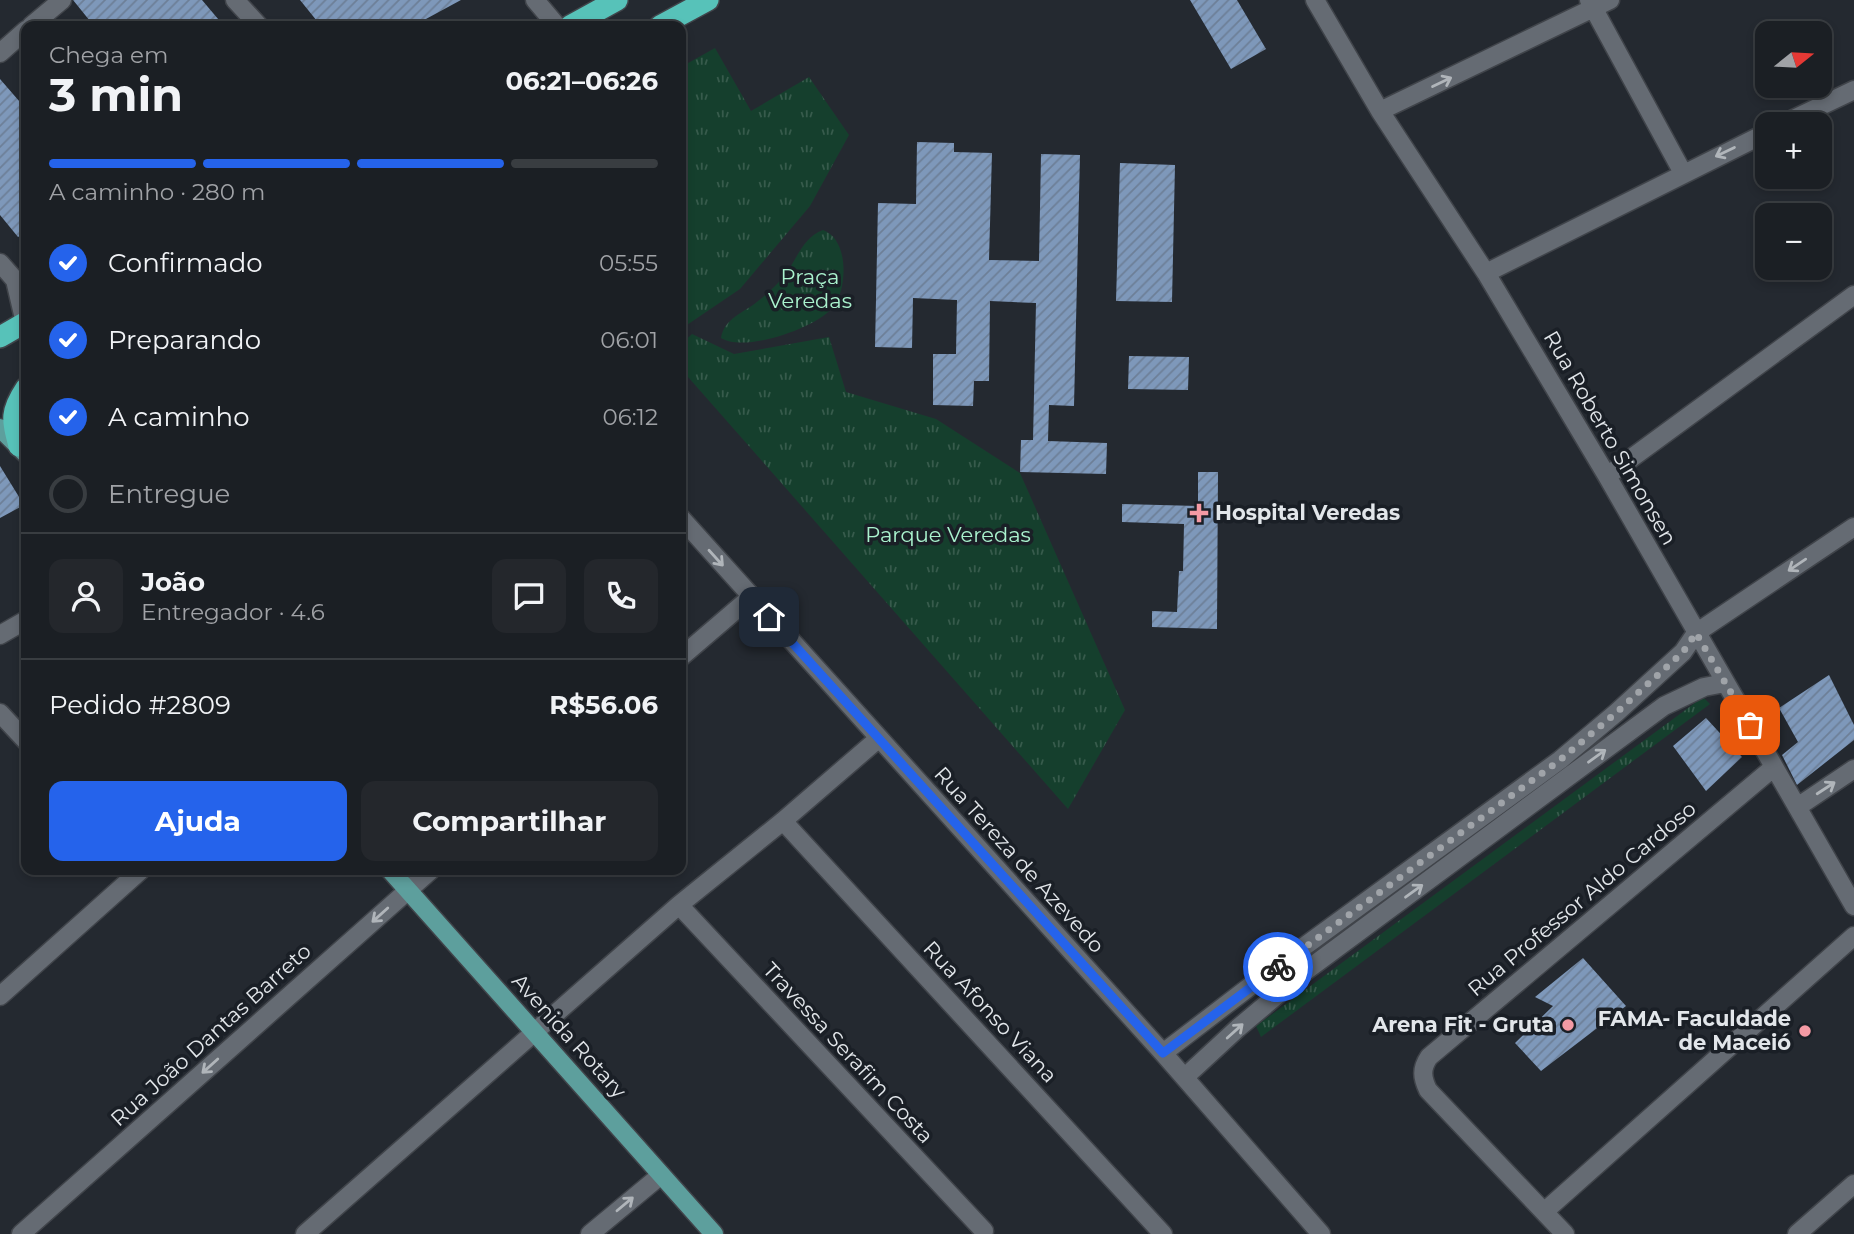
<!DOCTYPE html>
<html lang="pt">
<meta charset="utf-8">
<style>
body{margin:0;font-family:Montserrat,sans-serif;background:#24272c;color:#f1f3f6;height:100vh;display:flex;flex-direction:column;font-size:26px;white-space:nowrap}
*{box-sizing:border-box;margin:0}
p{font-size:23px;color:#a0a2a6}
.icon{flex:none;width:38px;height:38px;fill:none;stroke:currentColor;stroke-width:2;stroke-linecap:round;stroke-linejoin:round}
.map{position:relative;flex:1;overflow:hidden}
.drawer{position:absolute;left:21px;top:21px;width:665px;height:854px;display:flex;flex-direction:column;background:#1b1f24;border-radius:14px;box-shadow:0 4px 10px #0003,0 0 0 2px #393d41}
.drawer>*{flex:none}
.needle{width:46px;rotate:72deg}
.fabs{position:absolute;left:1755px;top:21px;display:grid;gap:14px}
.fabs a{display:grid;place-items:center;width:77px;height:77px;border-radius:14px;background:#1b1f24;box-shadow:0 4px 10px #0003,0 0 0 2px #393d41;font-size:35px}
.pin{position:absolute;display:grid;place-items:center;width:60px;height:60px;color:#fff;margin:-30px;border-radius:14px;box-shadow:0 4px 10px #0006}
.courier{position:absolute;display:grid;place-items:center;width:70px;height:70px;margin:-35px;border:5px solid #2563eb;border-radius:50%;background:#fff;color:#222;box-shadow:0 2px 9px #0007}
.summary em{font-style:normal;font-weight:700}
.summary div{display:flex;flex-direction:column-reverse}
.summary{display:flex;align-items:center;justify-content:space-between;height:119px;padding:0 28px}
h1{font-size:46px;font-weight:700;line-height:52px}
.bar{display:grid;grid-template-columns:repeat(4,1fr);gap:10px 7px;align-content:center;height:84px;padding:0 28px}
.bar i{height:9px;border-radius:5px;background:#393d41}
.bar .current{background:#2563eb}
.bar p{grid-column:span 4}
.line{display:flex;align-items:center;gap:18px;padding:0 28px;border-top:2px solid #393d41}
.line div{flex:1}
.round{display:grid;place-items:center;flex:none;width:74px;height:74px;border-radius:14px;background:#24272c}
ol{padding:0 28px;list-style:none}
li{display:flex;align-items:center;gap:21px;height:77px}
li p{margin-inline-start:auto}
li .icon{padding:7px;border-radius:50%;background:#2563eb;color:#fff;stroke-width:4}
li:last-child{color:#a0a2a6}
li i{width:38px;height:38px;border:4px solid #393d41;border-radius:50%}
.action{display:flex;gap:14px;margin-top:auto;padding:14px 28px}
.action a{flex:1;height:80px;border-radius:14px;background:#2563eb;color:#fff;font-size:28px;font-weight:700;line-height:80px;text-align:center}
.action a+a{background:#24272c;color:#f1f3f6}
.map>svg:first-child{display:block}
.grass{fill:url(#grass-tufts)}
.building{fill:url(#building-hatch)}
.lines{fill:none;stroke-linecap:round;stroke-linejoin:round}
.minor-casing{stroke:#40444a;stroke-width:21}
.major-casing{stroke:#40444a;stroke-width:21}
.highway-casing{stroke:#40444a;stroke-width:24}
.minor{stroke:#656b73;stroke-width:18}
.major{stroke:#5d9f9d;stroke-width:18}
.highway{stroke:#57c2b9;stroke-width:21}
.oneway{stroke:#b0b5ba}
.done{stroke:#a0a4a9;stroke-width:7;stroke-dasharray:0 12.6}
.route{stroke:#2563eb;stroke-width:9}
.poi-dot{fill:#f49aa4;stroke:#1a1f26;stroke-width:2.5}
.labels{text-anchor:middle;stroke-width:7;stroke-linejoin:round;paint-order:stroke}
.park-label{font-size:21px;fill:#aaf3ce;stroke:#1a1f26}
.street-label{font-size:21px;fill:#e2e6ea;stroke:#1a1f26}
.poi-label{font-size:21px;font-weight:bold;fill:#e2e6ea;stroke:#1a1f26;text-anchor:end}
</style>
<div class="map">
<svg width="1854" height="1234" viewBox="0 0 1854 1234">
<defs>
<pattern id="grass-tufts" width="24" height="20" patternUnits="userSpaceOnUse" patternTransform="scale(1.75)"><rect width="24" height="20" fill="#153f2d"/><path d="M3 7l-1-3M5 7V3M7 7l1-3M15 17l-1-3M17 17v-4M19 17l1-3" fill="none" stroke="#375b4c"/></pattern>
<pattern id="building-hatch" width="6" height="6" patternUnits="userSpaceOnUse" patternTransform="scale(1.75)"><rect width="6" height="6" fill="#7e98ba"/><path d="M-1 1l2-2M0 6l6-6M5 7l2-2" fill="none" stroke="#6d7f97"/></pattern>
</defs>
<rect width="100%" height="100%" fill="#242930"/>
<!-- grass -->
<path class="grass" d="M715,48l36,63 58,-34 40,58 -39,71 -70,83 -59,40v-262z
M823,230c26,9 25,59 10,77 -16,21 -89,46 -112,31 3,-20 23,-25 37,-37 7,-5 14,-12 20,-18 18,-17 21,-44 45,-53z
M692,334l42,20 95,-17 17,55 90,27 84,54 105,237 -57,99 -387,-440v-25z
M1703,697l7,7 -449,333 -5,-11z"/>
<!-- building -->
<path class="building" d="M73,0h129l22,26h-130z
M300,0h161l-48,26h-92z
M1190,0h47l29,49 -35,20z
M0,79l26,30v123l-8,5 -18,-22z
M917,142l37,1v9l38,1 -3,107 50,1 2,-107 39,1 -6,251 -25,-1 -1,36 59,2 -1,31 -86,-2 1,-32h12l3,-137 -46,-2 -1,80h-15l-1,25 -40,-1v-51h23l1,-54 -44,-2 -1,50 -37,-1 3,-144 38,1z
M1120,163l55,2 -3,137 -56,-1z
M1129,356l60,1 -1,33 -60,-1z
M0,466l24,39 -24,13z
M1198,472h20l-1,157 -65,-2v-16l25,1 2,-41h4l1,-47 -62,-2v-18l76,2z
M1829,675l25,50v15l-57,45 -15,-30 16,-13 -19,-34z
M1706,718l36,39 -36,34 -33,-45z
M1583,958l43,48 -85,65 -26,-28 38,-37 -18,-9z"/>
<g class="lines">
<defs>
<path id="minor" d="M235,0l24,26
M535,0l22,26
M1315,0l65,111 106,162 121,203 247,430
M1589,0l94,173
M31,26l31,-26
M0,53l26,-23
M1380,111l230,-111
M1783,124l71,-34
M0,263l15,17 7,5
M1486,273l282,-141
M15,280l10,43
M1607,476l247,-181
M681,518l482,535 158,181
M0,635l26,-15
M681,657l70,-60
M0,713l26,28
M1799,806l55,-37
M783,821l380,413
M679,905l305,326
M0,996l141,-126
M1163,1053l98,-75 299,-218 56,-47 67,-61 13,-19 158,-106
M1185,1077l53,-49 69,-58 357,-264 40,-19 21,-4
M1545,1211l309,-275
M21,1234l410,-364
M305,1234l374,-329 104,-84 95,-82
M590,1234l71,-59
M1565,1234l-137,-144c-6,-13 -7,-21 1,-33l345,-290
M1797,1234l57,-50"/>
<path id="major" d="M0,428l26,26
M390,870l324,364"/>
<path id="highway" d="M570,26l47,-26
M660,26l48,-26
M0,337l26,-15
M19,446c-7,-27 -9,-34 7,-58"/>
</defs>
<!-- minor casing -->
<use href="#minor" class="minor-casing"/>
<!-- major casing -->
<use href="#major" class="major-casing"/>
<!-- highway casing -->
<use href="#highway" class="highway-casing"/>
<!-- minor -->
<use href="#minor" class="minor"/>
<!-- major -->
<use href="#major" class="major"/>
<!-- highway -->
<use href="#highway" class="highway"/>
</g>
<!-- one-way arrows -->
<defs><path id="oneway-shaft" d="M-6 0H5M1.5-3L5.5 0L1.5 3" fill="none" stroke-width="1.6" stroke-linecap="round" stroke-linejoin="round" transform="scale(1.75)"/></defs>
<g class="oneway">
<use href="#oneway-shaft" transform="translate(1442 82) rotate(-26)"/>
<use href="#oneway-shaft" transform="translate(1725 152) rotate(154)"/>
<use href="#oneway-shaft" transform="translate(716 558) rotate(48)"/>
<use href="#oneway-shaft" transform="translate(1797 565) rotate(146)"/>
<use href="#oneway-shaft" transform="translate(1597 756) rotate(-36)"/>
<use href="#oneway-shaft" transform="translate(1826 788) rotate(-33)"/>
<use href="#oneway-shaft" transform="translate(1414 891) rotate(-36)"/>
<use href="#oneway-shaft" transform="translate(380 915) rotate(138)"/>
<use href="#oneway-shaft" transform="translate(1235 1031) rotate(-42)"/>
<use href="#oneway-shaft" transform="translate(210 1066) rotate(138)"/>
<use href="#oneway-shaft" transform="translate(625 1204) rotate(-40)"/>
</g>
<g class="lines">
<!-- done -->
<path class="done" d="M1278,967l282,-207 56,-47 67,-61 13,-19 54,92"/>
<!-- route -->
<path class="route" d="M769,617l394,436 115,-86"/>
</g>
<!-- markers -->
<g class="poi-dot">
<path d="M1195.5 502.5h7v7h7v7h-7v7h-7v-7h-7v-7h7z"/>
<circle cx="1568" cy="1025" r="7"/>
<circle cx="1805" cy="1031" r="7"/>
</g>
<g class="labels">
<!-- park labels -->
<g class="park-label">
<text x="810" y="284">Praça<tspan x="810" dy="24">Veredas</tspan></text>
<text x="948" y="542">Parque Veredas</text>
</g>
<!-- street labels -->
<g class="street-label">
<text transform="translate(1610 438) rotate(60)" y="7">Rua Roberto Simonsen</text>
<text transform="translate(1019 860) rotate(48)" y="7">Rua Tereza de Azevedo</text>
<text transform="translate(1582 899) rotate(-40)" y="7">Rua Professor Aldo Cardoso</text>
<text transform="translate(990 1012) rotate(47)" y="7">Rua Afonso Viana</text>
<text transform="translate(211 1035) rotate(-42)" y="7">Rua João Dantas Barreto</text>
<text transform="translate(569 1036) rotate(48)" y="7">Avenida Rotary</text>
<text transform="translate(848 1053) rotate(47)" y="7">Travessa Serafim Costa</text>
</g>
<!-- poi labels -->
<g class="poi-label">
<text x="1215" y="520" text-anchor="start">Hospital Veredas</text>
<text x="1791" y="1026">FAMA- Faculdade<tspan x="1791" dy="24">de Maceió</tspan></text>
<text x="1554" y="1032">Arena Fit - Gruta</text>
</g>
</g>
</svg>
<div class="fabs">
<a><svg class="needle" viewBox="-14 -14 28 28"><path d="M0-13l5 13h-10z" fill="#e53935"/><path d="M0 13l5-13h-10z" fill="#a0a2a6"/></svg></a>
<a>+</a>
<a>−</a>
</div>
<div class="pin" style="left:1750px;top:725px;background:#ea580c"><svg class="icon" aria-label="bag" viewBox="0 0 24 24"><path d="M5 8h14l-1 12H6zM9 8a3 3 0 0 1 6 0"/></svg></div>
<div class="pin" style="left:769px;top:617px;background:#1f2937"><svg class="icon" aria-label="home" viewBox="0 0 24 24"><path d="M3 11l9-7 9 7M6 9v11h12V9"/></svg></div>
<div class="courier" style="left:1278px;top:967px"><svg class="icon" aria-label="bike" viewBox="0 0 24 24"><circle cx="6" cy="16" r="4"/><circle cx="18" cy="16" r="4"/><path d="M6 16l4-8h5l3 8M10 8l3 8H6M13 5h3"/></svg></div>
<section class="drawer">
<div class="summary"><div><h1>3 min</h1><p>Chega em</p></div><em>06:21–06:26</em></div>
<div class="bar"><i class="current"></i><i class="current"></i><i class="current"></i><i></i><p>A caminho · 280 m</p></div>
<ol>
<li><svg class="icon" aria-label="check" viewBox="0 0 24 24"><path d="M5 12l5 5 9-10"/></svg>Confirmado<p>05:55</p></li>
<li><svg class="icon" aria-label="check" viewBox="0 0 24 24"><path d="M5 12l5 5 9-10"/></svg>Preparando<p>06:01</p></li>
<li><svg class="icon" aria-label="check" viewBox="0 0 24 24"><path d="M5 12l5 5 9-10"/></svg>A caminho<p>06:12</p></li>
<li><i></i>Entregue</li>
</ol>
<div class="line" style="height:126px"><a class="round"><svg class="icon" aria-label="person" viewBox="0 0 24 24"><circle cx="12" cy="8" r="4"/><path d="M4 21q1-7 8-7t8 7"/></svg></a><div><b>João</b><p>Entregador · 4.6</p></div><a class="round"><svg class="icon" aria-label="chat" viewBox="0 0 24 24"><path d="M4 5h16v11H9l-5 4z"/></svg></a><a class="round"><svg class="icon" aria-label="phone" viewBox="0 0 24 24"><path d="M5 4h4l2 5-3 2q2 4 5 5l2-3 5 2v4C11 20 4 13 5 4z"/></svg></a></div>
<div class="line" style="height:91px"><div>Pedido #2809</div><b>R$56.06</b></div>
<div class="action"><a>Ajuda</a><a>Compartilhar</a></div>
</section>
</div>
